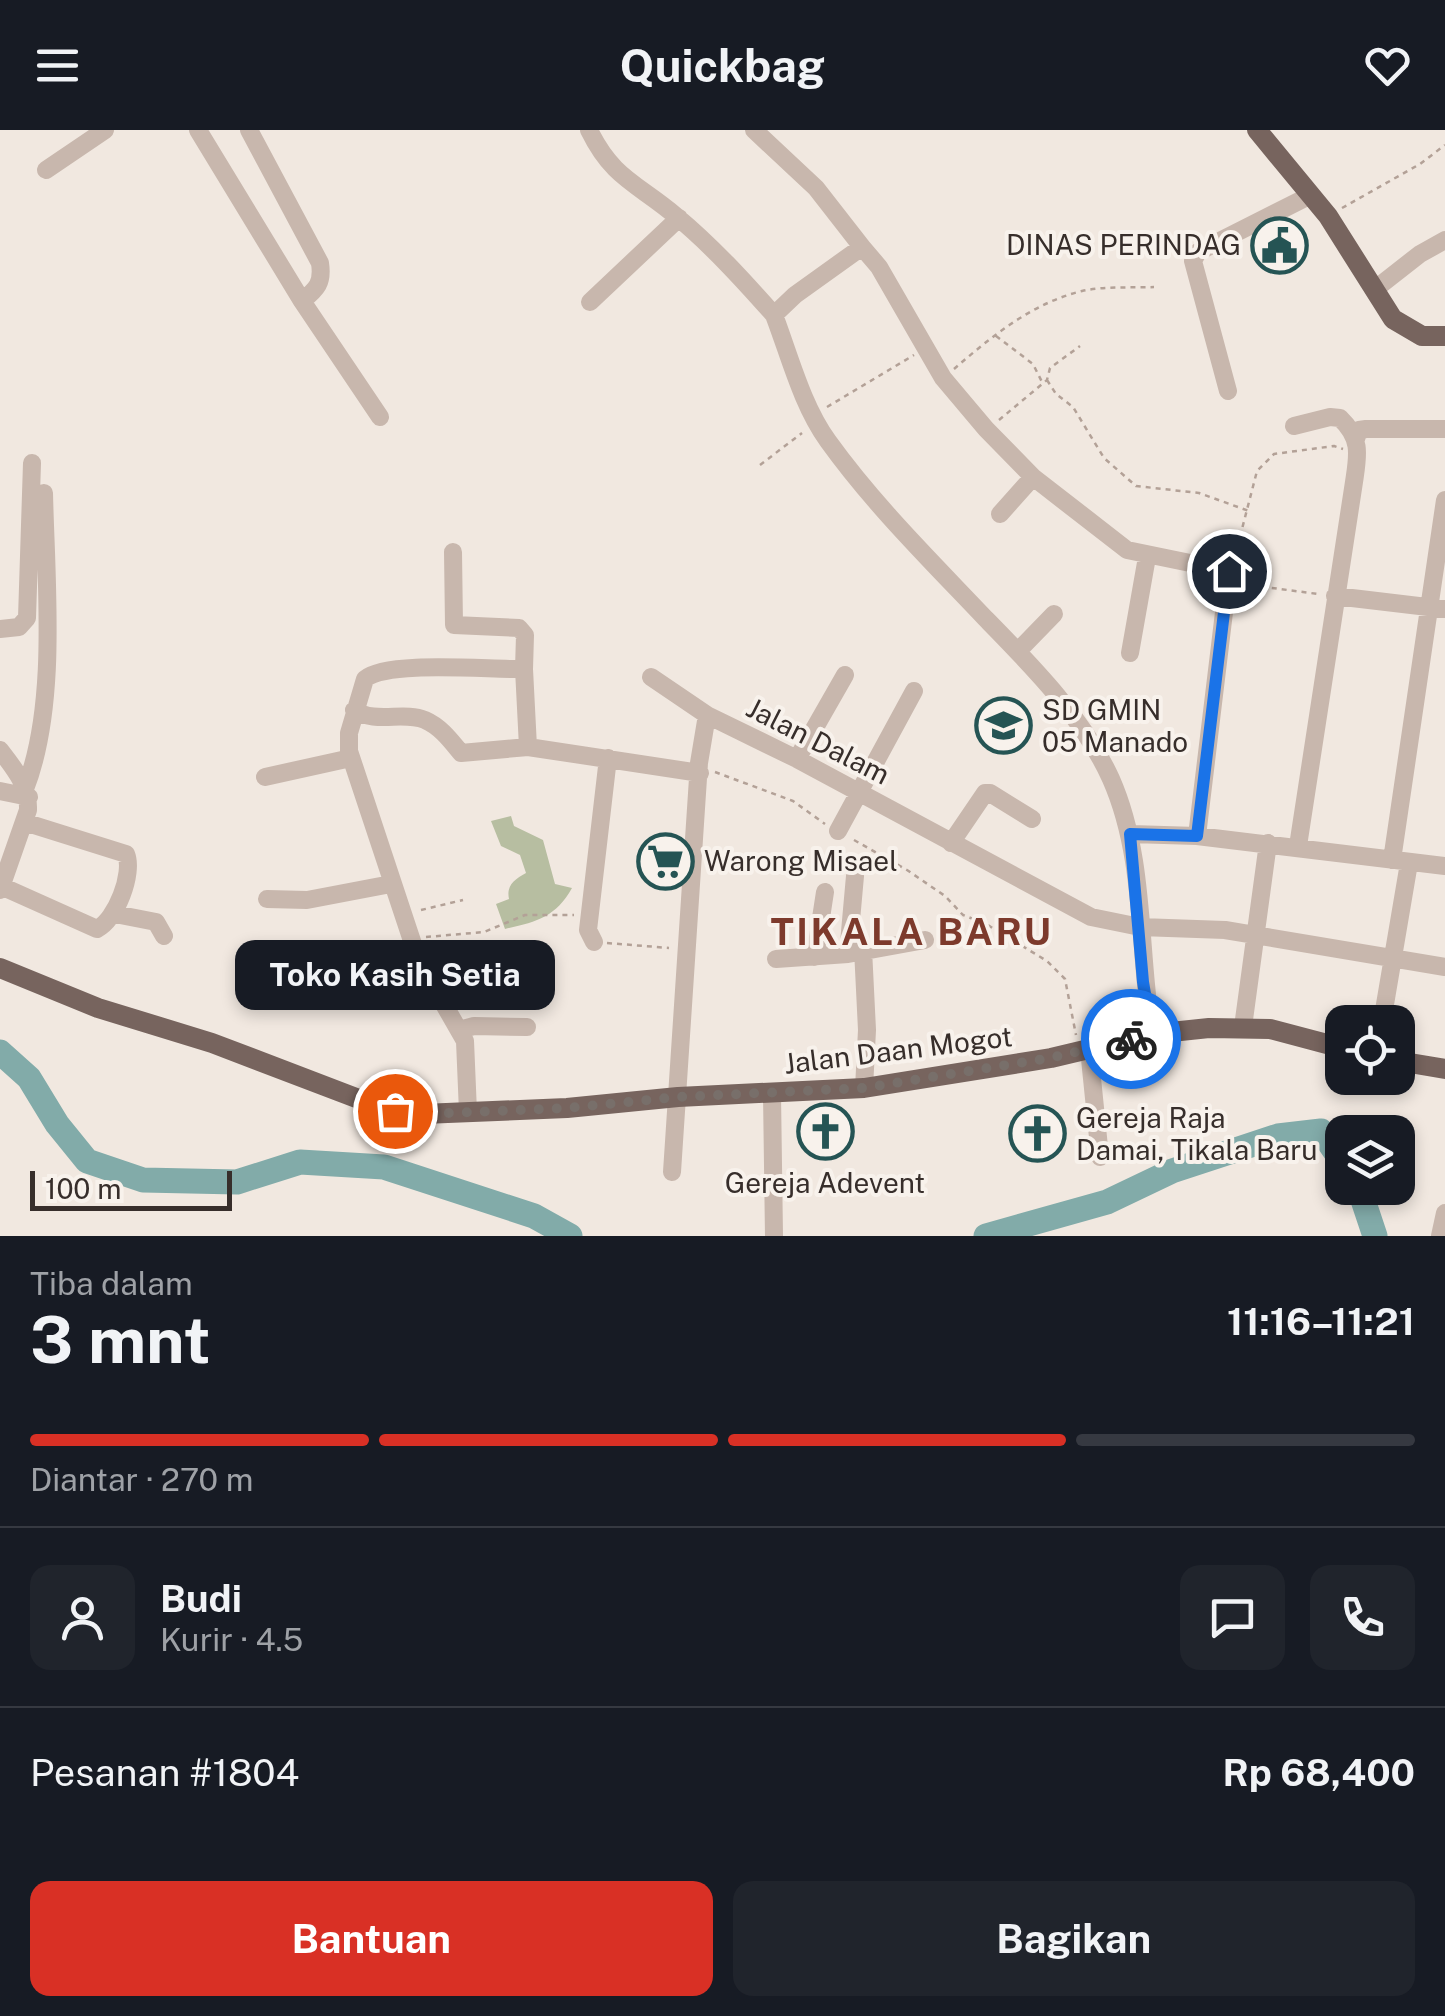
<!DOCTYPE html>
<html lang="id">
<meta charset="utf-8">
<style>
body{margin:0;font-family:"Public Sans",sans-serif;background:#20242c;color:#f1f3f6;height:100vh;display:flex;flex-direction:column;font-size:38px;white-space:nowrap}
*{box-sizing:border-box;margin:0}
p{font-size:32px;color:#9ea1a6}
.icon{flex:none;width:55px;height:55px;fill:none;stroke:currentColor;stroke-width:2;stroke-linecap:round;stroke-linejoin:round}
.map{position:relative;height:1106px;overflow:hidden}
.side{display:flex;flex-direction:column;background:#171b24;flex:1}
.side>*{flex:none}
.buttons{position:absolute;left:1325px;top:875px;display:grid;gap:20px}
.buttons a{display:grid;place-items:center;width:90px;height:90px;border-radius:20px;background:#171b24;box-shadow:0 5px 15px #0003;font-size:50px}
.scale{position:absolute;left:30px;bottom:25px;width:202px;box-sizing:border-box;padding-left:10px;border:5px solid #372e2b;border-top:0;font-size:28px;line-height:35px;white-space:nowrap;color:#372e2b;-webkit-text-stroke:8px #f8f2ec;paint-order:stroke}
.pin{position:absolute;display:grid;place-items:center;width:85px;height:85px;color:#fff;margin:-42px;border:5px solid #fff;border-radius:50%;box-shadow:0 2px 10px #0007}
.courier{position:absolute;display:grid;place-items:center;width:100px;height:100px;margin:-50px;border:8px solid #1a73e8;border-radius:50%;background:#fff;color:#222;box-shadow:0 2px 12px #0007}
.bubble{position:absolute;height:70px;border-radius:20px;background:#171b24;box-shadow:0 5px 15px #0003;font-size:32px;font-weight:700;line-height:70px;text-align:center}
.head em{font-style:normal;font-weight:700}
.head div{display:flex;flex-direction:column-reverse}
.head{display:flex;align-items:center;justify-content:space-between;height:170px;padding:0 30px}
h1{font-size:65px;font-weight:700;line-height:75px}
.bar{display:grid;grid-template-columns:repeat(4,1fr);gap:15px 10px;align-content:center;height:120px;padding:0 30px}
.bar i{height:12px;border-radius:8px;background:#363941}
.bar .selected{background:#d93025}
.bar p{grid-column:span 4}
.line{display:flex;align-items:center;gap:25px;padding:0 30px;border-top:2px solid #363941}
.line div{flex:1}
.round{display:grid;place-items:center;flex:none;width:105px;height:105px;border-radius:20px;background:#20242c}
.cta{display:flex;gap:20px;margin-top:auto;padding:20px 30px}
.cta a{flex:1;height:115px;border-radius:20px;background:#d93025;color:#fff;font-size:40px;font-weight:700;line-height:115px;text-align:center}
.cta a+a{background:#20242c;color:#f1f3f6}
header{display:flex;justify-content:space-between;align-items:center;height:130px;padding:0 30px;background:#171b24;font-size:45px;font-weight:700}
.map>svg:first-child{display:block}
.green{fill:#b7bea1}
.lines{fill:none;stroke-linecap:round;stroke-linejoin:round}
.river{stroke:#82aba9;stroke-width:25}
.path{stroke:#b3a197;stroke-width:2.5;stroke-dasharray:5 5;stroke-linecap:butt}
.minor{stroke:#c8b7ad;stroke-width:18}
.major{stroke:#77645e;stroke-width:20}
.done{stroke:#786f6a;stroke-width:10;stroke-dasharray:0 18}
.route{stroke:#1a73e8;stroke-width:12}
.labels{text-anchor:middle;stroke-width:8;stroke-linejoin:round;paint-order:stroke}
.poi-label{font-size:28px;fill:#372e2b;stroke:#f8f2ec;text-anchor:start}
.street-label{font-size:28px;fill:#372e2b;stroke:#f8f2ec}
.district-label{font-size:38px;font-weight:bold;letter-spacing:2.5px;fill:#7d3a2c;stroke:#f8f2ec}
</style>
<header><svg class="icon" aria-label="menu" viewBox="0 0 24 24"><path d="M4 6h16M4 12h16M4 18h16"/></svg>Quickbag<svg class="icon" aria-label="heart" viewBox="0 0 24 24"><path d="M12 20l-8-8c-3-5 5-10 8-4 3-6 11-1 8 4z"/></svg></header>
<div class="map">
<svg width="1445" height="1106" viewBox="0 0 1445 1106">
<rect width="100%" height="100%" fill="#f1e8e0"/>
<!-- green -->
<path class="green" d="M511,686l3,10 29,14 12,44 17,4c-16,29 -36,34 -67,41l-9,-25 13,-5c-3,-14 6,-20 17,-26l-6,-18 -19,-9 -10,-25z"/>
<g class="lines">
<!-- river -->
<path class="river" d="M0,922l29,26 28,46 30,37 56,19 94,2 63,-20 84,5 150,49 36,20
M1359,1058l16,48
M986,1106l121,-34 65,-31 106,-35 43,-5 21,30"/>
<!-- path -->
<path class="path" d="M1342,78l78,-44 25,-19
M996,206l37,28 9,18
M954,239c37,-32 78,-66 128,-78 22,-5 49,-3 72,-4
M1047,250l9,14 17,13 31,51 32,28 63,7 50,18
M827,277l87,-52
M999,290l48,-40 3,-12 30,-22
M760,335l42,-32
M1235,426l22,-85 17,-17 60,-8 9,3
M1242,454l76,10
M715,642l78,29 32,23
M854,710l53,30 38,26 18,19 23,9 61,37 18,18 11,56
M709,722l77,9
M421,780l42,-10
M426,807l58,-5 41,-17h49
M607,813l62,5
M447,848l38,-6"/>
<!-- minor -->
<path class="minor" d="M198,0l104,171 78,116
M249,0l71,133c3,20 -3,26 -18,38
M589,0c24,49 48,53 87,86 36,30 67,64 98,99
M754,0l62,58 46,59
M46,40l59,-40
M1374,160l46,-36 25,-14
M590,172l89,-84
M1228,261l-35,-130 5,-9 113,-57
M1294,296l36,-9 10,1c22,21 18,37 14,64l-56,364
M1356,309l3,-9 7,-1h79
M1000,384l33,-37
M453,422l1,73 65,3 6,7 -1,34 4,78
M1335,466l110,13
M0,499l19,-2 8,-9 5,-155
M1018,521l36,-37
M1130,523l17,-96
M651,547l56,38
M354,580c22,14 49,1 71,10 16,7 26,21 36,33l67,-6 172,26
M0,620c14,18 29,36 28,60l-28,80
M797,629l48,-84
M265,647l86,-19
M25,659c33,-84 21,-205 19,-296
M0,661l29,6
M838,701l76,-140
M1131,704l66,2
M951,713l34,-50h5l42,26
M1392,730l53,-360
M1,756l96,43c19,-9 37,-56 29,-75l-102,-32
M267,769l40,1 84,-16
M115,784l41,8 8,14
M594,812l-6,-12 20,-172
M863,819l4,81 -3,58
M848,824l7,-78
M815,827l10,-65
M776,829l72,-5 77,-14
M362,853l42,-13 14,-11
M1382,892l27,-159
M1243,897l25,-184
M459,900l15,-4 53,1
M1152,904c-14,-84 -6,-176 -41,-255 -28,-62 -79,-113 -126,-161 -54,-57 -111,-113 -157,-177 -26,-36 -38,-84 -54,-126l21,-20 67,-48 17,20 64,111 43,51 47,48 94,73 102,21 -32,265 248,30
M1089,919l11,108
M772,964l2,142
M468,982l-3,-71 -47,-82 -69,-208v-18l16,-54c22,-19 125,-9 159,-10
M672,1042l27,-409 8,-48 90,44 294,158 49,10 85,3 220,37
M1440,1106l5,-23"/>
<!-- major -->
<path class="major" d="M1257,0l71,86 65,103 29,17h23
M0,838l98,40 114,35 160,61 51,10 144,-6 111,-11 186,-9 187,-30 101,-24 57,-6 61,1 72,19
M1398,931l47,8"/>
</g>
<g class="lines">
<!-- done -->
<path class="done" d="M395,981l28,3 144,-6 111,-11 186,-9 186,-30 81,-19"/>
<!-- route -->
<path class="route" d="M1131,909l21,-5 -9,-52 -13,-148 67,2 32,-265"/>
</g>
<!-- icons -->
<defs>
<symbol id="civic-ring" viewBox="-11 -11 22 22"><circle r="9.5" fill="#f8f2ec" stroke="#255454" stroke-width="1.5"/><path d="M-.6-6.5H3V-4.5H.6V-3L4-1V1h2V6H-6V1h2V-1L-.6-3ZM-1.2 2.5V6h2.4V2.5Z" fill="#255454"/></symbol>
<symbol id="school-ring" viewBox="-11 -11 22 22"><circle r="9.5" fill="#f8f2ec" stroke="#255454" stroke-width="1.5"/><path d="M0-5L7-2L0 1L-7-2ZM-4 1L0 2.5L4 1V4Q0 6-4 4Z" fill="#255454"/></symbol>
<symbol id="supermarket-ring" viewBox="-11 -11 22 22"><circle r="9.5" fill="#f8f2ec" stroke="#255454" stroke-width="1.5"/><path d="M-6-5.5h2.5l.6 2H6L4.5 2H-2.5L-4.4-4H-6ZM-1.5 3.2a1.3 1.3 0 1 0 .1 0ZM3 3.2a1.3 1.3 0 1 0 .1 0Z" fill="#255454"/></symbol>
<symbol id="church-ring" viewBox="-11 -11 22 22"><circle r="9.5" fill="#f8f2ec" stroke="#255454" stroke-width="1.5"/><path d="M-1.2-6h2.4v3.5h3.3v2.4h-3.3V6h-2.4V-.1h-3.3v-2.4h3.3Z" fill="#255454"/></symbol>
</defs>
<g fill-rule="evenodd">
<use href="#civic-ring" x="1248" y="84" width="63" height="63"/>
<use href="#school-ring" x="972" y="564" width="63" height="63"/>
<use href="#supermarket-ring" x="634" y="700" width="63" height="63"/>
<use href="#church-ring" x="794" y="970" width="63" height="63"/>
<use href="#church-ring" x="1006" y="972" width="63" height="63"/>
</g>
<g class="labels">
<!-- poi labels -->
<g class="poi-label">
<text x="1241" y="125" text-anchor="end">DINAS PERINDAG</text>
<text x="1042" y="590">SD GMIN<tspan x="1042" dy="32">05 Manado</tspan></text>
<text x="704" y="741">Warong Misael</text>
<text x="1076" y="998">Gereja Raja<tspan x="1076" dy="32">Damai, Tikala Baru</tspan></text>
<text x="825" y="1063" text-anchor="middle">Gereja Adevent</text>
</g>
<!-- street labels -->
<g class="street-label">
<text transform="translate(818 611) rotate(27)" y="10">Jalan Dalam</text>
<text transform="translate(898 920) rotate(-7)" y="10">Jalan Daan Mogot</text>
</g>
<!-- district labels -->
<g class="district-label">
<text x="912" y="815">TIKALA BARU</text>
</g>
</g>
</svg>
<div class="buttons">
<a><svg class="icon" aria-label="locate" viewBox="0 0 24 24"><circle cx="12" cy="12" r="6"/><path d="M12 2v4M12 18v4M2 12h4M18 12h4"/></svg></a>
<a><svg class="icon" aria-label="layers" viewBox="0 0 24 24"><path d="M12 4l9 5-9 5-9-5zM3 14l9 5 9-5"/></svg></a>
</div>
<div class="scale">100 m</div>
<div class="pin" style="left:395px;top:981px;background:#ea580c"><svg class="icon" aria-label="bag" viewBox="0 0 24 24"><path d="M5 8h14l-1 12H6zM9 8a3 3 0 0 1 6 0"/></svg></div>
<div class="pin" style="left:1229px;top:441px;background:#1f2937"><svg class="icon" aria-label="home" viewBox="0 0 24 24"><path d="M3 11l9-7 9 7M6 9v11h12V9"/></svg></div>
<div class="courier" style="left:1131px;top:909px"><svg class="icon" aria-label="bike" viewBox="0 0 24 24"><circle cx="6" cy="16" r="4"/><circle cx="18" cy="16" r="4"/><path d="M6 16l4-8h5l3 8M10 8l3 8H6M13 5h3"/></svg></div>
<div class="bubble" style="left:235px;top:810px;width:320px">Toko Kasih Setia</div>
</div>
<section class="side">
<div class="head"><div><h1>3 mnt</h1><p>Tiba dalam</p></div><em>11:16–11:21</em></div>
<div class="bar"><i class="selected"></i><i class="selected"></i><i class="selected"></i><i></i><p>Diantar · 270 m</p></div>
<div class="line" style="height:180px"><a class="round"><svg class="icon" aria-label="person" viewBox="0 0 24 24"><circle cx="12" cy="8" r="4"/><path d="M4 21q1-7 8-7t8 7"/></svg></a><div><b>Budi</b><p>Kurir · 4.5</p></div><a class="round"><svg class="icon" aria-label="chat" viewBox="0 0 24 24"><path d="M4 5h16v11H9l-5 4z"/></svg></a><a class="round"><svg class="icon" aria-label="phone" viewBox="0 0 24 24"><path d="M5 4h4l2 5-3 2q2 4 5 5l2-3 5 2v4C11 20 4 13 5 4z"/></svg></a></div>
<div class="line" style="height:130px"><div>Pesanan #1804</div><b>Rp 68,400</b></div>
<div class="cta"><a>Bantuan</a><a>Bagikan</a></div>
</section>
